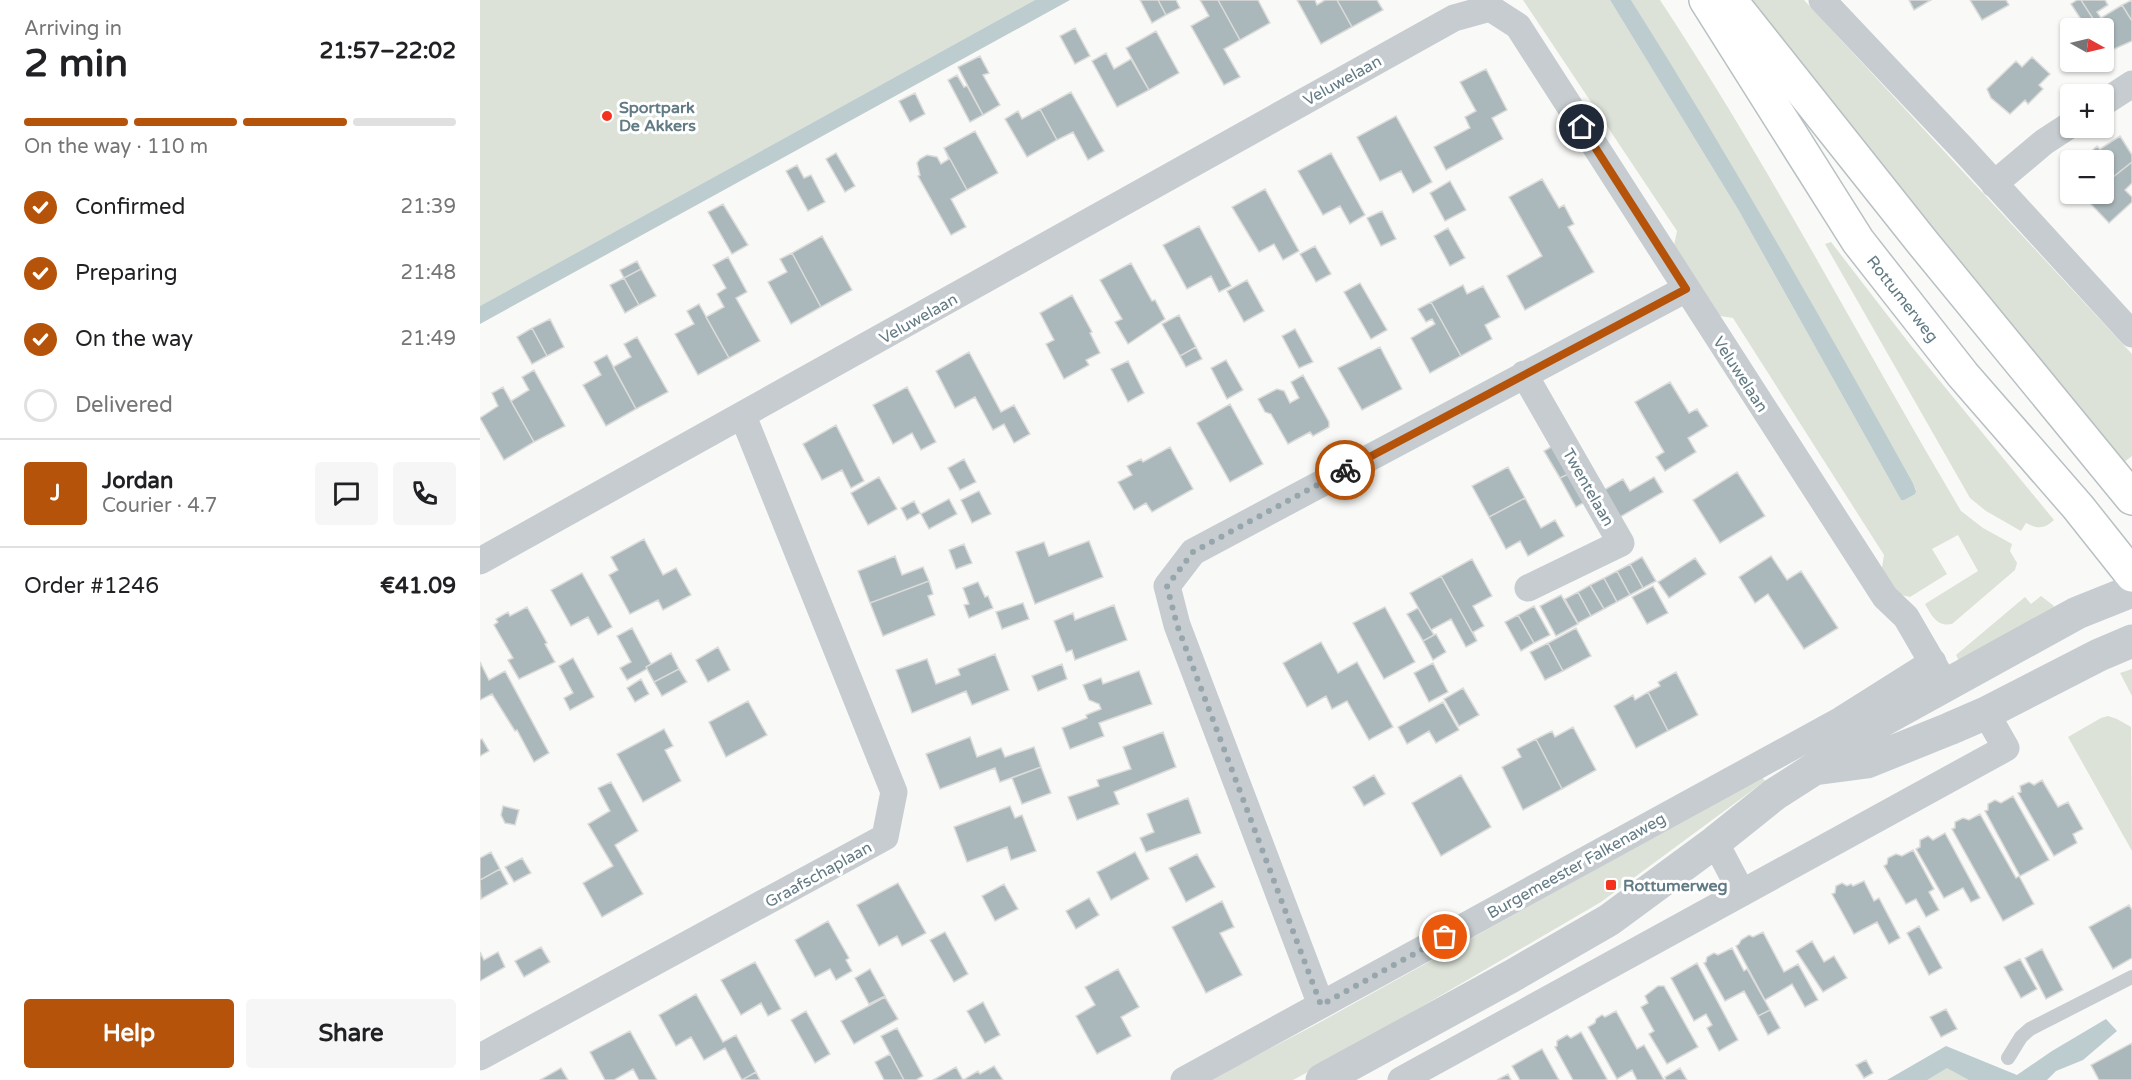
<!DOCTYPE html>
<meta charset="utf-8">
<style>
body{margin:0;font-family:"Varela Round",sans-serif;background:#f6f6f6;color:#202124;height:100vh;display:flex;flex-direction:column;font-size:22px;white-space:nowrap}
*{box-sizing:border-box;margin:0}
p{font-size:20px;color:#757577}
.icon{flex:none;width:33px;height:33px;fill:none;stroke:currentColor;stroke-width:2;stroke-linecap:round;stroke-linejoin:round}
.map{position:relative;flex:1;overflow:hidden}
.panel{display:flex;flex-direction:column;background:#fff;width:480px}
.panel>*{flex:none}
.needle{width:39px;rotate:98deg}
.tools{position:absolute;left:1580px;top:18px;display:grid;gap:12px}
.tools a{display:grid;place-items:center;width:54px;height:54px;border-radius:6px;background:#fff;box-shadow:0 2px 4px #0004;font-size:30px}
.pin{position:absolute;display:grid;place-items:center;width:51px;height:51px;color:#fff;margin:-26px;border:3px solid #fff;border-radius:50%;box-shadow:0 2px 6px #0007}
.courier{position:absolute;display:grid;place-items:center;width:60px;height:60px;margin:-30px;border:4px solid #b45309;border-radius:50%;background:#fff;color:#222;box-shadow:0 2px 8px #0007}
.headline em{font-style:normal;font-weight:800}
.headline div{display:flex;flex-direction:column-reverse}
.headline{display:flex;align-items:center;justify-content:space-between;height:102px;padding:0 24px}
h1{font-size:39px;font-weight:800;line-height:45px}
.bar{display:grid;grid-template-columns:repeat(4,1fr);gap:9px 6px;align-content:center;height:72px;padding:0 24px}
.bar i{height:8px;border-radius:4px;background:#e0e0e0}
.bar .selected{background:#b45309}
.bar p{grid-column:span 4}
.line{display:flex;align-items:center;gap:15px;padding:0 24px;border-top:2px solid #e0e0e0}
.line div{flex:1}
.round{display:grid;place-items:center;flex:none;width:63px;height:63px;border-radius:6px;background:#f6f6f6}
ol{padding:0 24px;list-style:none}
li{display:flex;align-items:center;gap:18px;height:66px}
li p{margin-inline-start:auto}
li .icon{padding:6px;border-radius:50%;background:#b45309;color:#fff;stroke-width:4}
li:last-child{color:#757577}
li i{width:33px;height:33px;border:3px solid #e0e0e0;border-radius:50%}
.button{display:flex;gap:12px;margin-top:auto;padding:12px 24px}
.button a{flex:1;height:69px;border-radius:6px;background:#b45309;color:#fff;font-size:24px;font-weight:800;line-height:69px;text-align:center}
.button a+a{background:#f6f6f6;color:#202124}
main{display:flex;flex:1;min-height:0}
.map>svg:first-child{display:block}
.green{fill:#dce2d7}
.water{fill:#bdcccf}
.building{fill:#aab7bb;stroke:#dbdbd9;stroke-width:1.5}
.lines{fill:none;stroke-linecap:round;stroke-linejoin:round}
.secondary-casing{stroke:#b8c0c3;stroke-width:36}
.service{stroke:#c6cccf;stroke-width:14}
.minor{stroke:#c6cccf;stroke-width:27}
.tertiary{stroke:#c6cccf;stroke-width:33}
.secondary{stroke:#fff;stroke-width:33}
.done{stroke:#96a6ac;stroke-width:6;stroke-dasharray:0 10.8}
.route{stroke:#b45309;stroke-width:8}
.poi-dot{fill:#f3331d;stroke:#fff;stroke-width:2}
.labels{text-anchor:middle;stroke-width:6;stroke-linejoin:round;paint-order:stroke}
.street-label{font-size:16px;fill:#617a84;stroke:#fff}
.poi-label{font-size:16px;font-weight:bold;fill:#617a84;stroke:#fff;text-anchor:start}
</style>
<main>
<section class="panel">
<div class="headline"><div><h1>2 min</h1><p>Arriving in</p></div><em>21:57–22:02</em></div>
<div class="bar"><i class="selected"></i><i class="selected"></i><i class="selected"></i><i></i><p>On the way · 110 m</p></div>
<ol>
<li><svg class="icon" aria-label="check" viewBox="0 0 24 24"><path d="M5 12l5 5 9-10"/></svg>Confirmed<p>21:39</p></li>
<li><svg class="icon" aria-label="check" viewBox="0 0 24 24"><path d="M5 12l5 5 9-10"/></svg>Preparing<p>21:48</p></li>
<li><svg class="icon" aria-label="check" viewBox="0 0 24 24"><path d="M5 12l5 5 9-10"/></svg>On the way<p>21:49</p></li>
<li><i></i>Delivered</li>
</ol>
<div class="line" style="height:108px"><b class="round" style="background:#b45309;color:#fff">J</b><div><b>Jordan</b><p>Courier · 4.7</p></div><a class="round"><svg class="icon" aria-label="chat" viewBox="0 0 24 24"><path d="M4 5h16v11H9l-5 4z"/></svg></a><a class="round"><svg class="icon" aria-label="phone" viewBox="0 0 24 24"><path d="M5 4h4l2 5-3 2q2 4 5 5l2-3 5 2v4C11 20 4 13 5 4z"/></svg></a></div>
<div class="line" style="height:78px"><div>Order #1246</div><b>€41.09</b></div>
<div class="button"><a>Help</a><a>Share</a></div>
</section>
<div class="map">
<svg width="1652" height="1080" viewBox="0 0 1652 1080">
<rect width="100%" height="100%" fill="#f9f9f7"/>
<!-- green -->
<path class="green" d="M0,0h555l-555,306z
M1043,0h87l129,211 162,289 15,-10 -3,-7 -127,-224 -155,-259h29c109,165 200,341 301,511l22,17 29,16 -2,7 7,12 -2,7 -63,54c-15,3 -20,-8 -27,-20l53,-33 -20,-36 -26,14 15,25 -37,23 -17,-4 -12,-19 3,-19 -151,-237 -19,-3 -41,-65 4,-19z
M1261,0h63l328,354v102l-13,10z
M1351,242l81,105 142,173c-10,9 -16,9 -28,3l-5,8 -35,-20 -16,-13 -145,-254z
M1561,596l13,10 -4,6 -89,53 -5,-10 69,-58 6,7z
M1652,669v27l-12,-23z
M1628,716l9,3 14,8 1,124 -64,-114 33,-19z
M1282,777l3,4 -164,121 -271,158 -37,20h-83l105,-55z
M1463,1059l47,21h-83z"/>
<!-- water -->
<path class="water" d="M555,0h35l-590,324v-18z
M1130,0h21c99,157 191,320 282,483l3,8 -1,3 -11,6h-3l-162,-289z
M1626,1019l11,12 -34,29 -27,11 -9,9h-78l-22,-12 -20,12h-40l59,-34 71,29 35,-24z"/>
<!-- building -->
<path class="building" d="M660,0h18l8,15 -14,8z
M678,0h18l4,8 -14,7z
M720,0h18l22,40 -16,9 16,28 -16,8 -33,-59 18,-10z
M738,0h40l12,23 -30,17z
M817,0h18l2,5 8,-5h12l15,27 -31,17z
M857,0h40l6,10 -31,17z
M1429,0h22l-17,10z
M1490,0h36l3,5 -27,15z
M1597,0h4l18,28h-15l2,-1 -15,-23z
M1601,0h24l3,5 -11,7 4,6 21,-13 10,16v20l-20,9 -9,-15v-7h-4z
M1652,0v21l-10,-16z
M595,28l15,28 -15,8 -15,-28z
M676,31l23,42 -30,17 -23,-42z
M1623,35l9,15 -9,5z
M626,53l8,16 17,-10 18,31 -32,17 -25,-46z
M500,56l9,17 -6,2 17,30 -17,10 -25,-48z
M1552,57l18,17 -11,11 4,4 -15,15 -3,-4 -15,14 -19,-16 -4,-9 29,-28 6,6z
M1602,62h17l-10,5v-2l-4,2z
M1006,69l21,41 -15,8 11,21 -57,31 -12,-23 36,-19 -5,-11 11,-6 -16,-29z
M477,75l7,12 3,-1 16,29 -13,7 -22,-42z
M591,92l33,59 -16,9 -15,-28 -16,8 -17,-31z
M435,93l10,21 -15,8 -11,-21z
M560,109l17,31 -30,17 -22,-38 13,-8 4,8z
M916,116l36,66 -19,11 -12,-22 -21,10 -23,-44z
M495,131l23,42 -31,17 -23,-42z
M1640,136l12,19v7l-29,23v-25h-21l15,-14 3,3z
M464,148l23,42 -16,9 15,28 -15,8 -33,-59 2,-1 -3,-12 3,-4 7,-4 10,2 4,7 8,-5z
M356,153l19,33 -10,6 -19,-33z
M851,153l34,62 -15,9 -10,-18 -17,9 -25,-44z
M1652,162v21l-7,7 7,7v5l-23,21 -22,-23 7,-6h9v-9z
M317,165l7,13 7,-3 14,27 -17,9 -22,-40z
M1062,179l17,29 5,-3 10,19 -6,3 26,45 -69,38 -18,-34 35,-20 -33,-59z
M970,181l16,29 -21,11 -15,-28z
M785,189l34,62 -16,9 -9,-16 -15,8 -27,-45z
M1601,194h13l-7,6z
M243,204l25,41 -16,9 -24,-42z
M902,211l14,28 -15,7 -14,-28z
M719,226l32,60 -12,6 -8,-16 -24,13 -24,-44z
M968,228l17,30 -15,8 -16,-30z
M342,236l30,54 -31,17 -29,-54z
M835,246l16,28 -15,8 -16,-28z
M312,253l29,54 -30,17 -23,-42 19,-10 -7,-13z
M248,257l19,35 -11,6 24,43 -31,17 -23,-41 18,-10 -7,-13 9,-6 -13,-23z
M157,261l4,8 -17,9 -4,-8z
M651,263l21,38 3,-1 10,19 -37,25 -13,-22 7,-3 -22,-39z
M161,269l15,27 -17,9 -15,-27z
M144,278l15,27 -14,8 -15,-28z
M767,280l17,31 -20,11 -17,-31z
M880,283l27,47 -16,9 -27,-47z
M983,285l4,9 16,-8 17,31 -15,8 7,14 -31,17 -30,-54z
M592,295l20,37 -2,1 10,20 -14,7 3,5 -25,14 -18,-35 8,-4 -14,-27z
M951,302l30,54 -31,17 -19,-35 24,-14 -3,-5 -6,3 -8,-13z
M219,304l30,54 -31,17 -23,-41 19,-10 -7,-13z
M699,315l17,32 -16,9 -18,-32z
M70,319l14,28 -17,9 -15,-28z
M52,328l15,28 -15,8 -15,-27z
M815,329l18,33 -14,6 -17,-32z
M157,337l31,55 -32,17 -23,-42 18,-10 -7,-13z
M716,347l6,12 -16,8 -6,-11z
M900,347l22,42 -40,21 -24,-42z
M489,352l32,60 13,-7 16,29 -16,9 -10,-19 -11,6 -18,-33 -20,11 -19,-37z
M127,355l29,54 -30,17 -23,-41 18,-10 -7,-13z
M746,360l17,30 -16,9 -16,-31z
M648,361l16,32 -16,9 -17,-33z
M54,370l31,56 -31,16 -23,-41 18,-11 -7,-13z
M823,375l26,47v5l-16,9 -3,-4 -22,12 -17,-30 -6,-2 -7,-13 19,-10 7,2 6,12 9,-5 -8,-16z
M1190,382l19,31 8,-4 11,17 -20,12 8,14 -31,19 -9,-14 8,-5 -29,-50z
M23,387l31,55 -30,18 -24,-42 18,-12 -6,-13z
M427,387l29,55 -15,8 -9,-17 -19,11 -20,-39z
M750,404l33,60 -33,18 -33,-59z
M356,425l28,56 -13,7 -9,-18 -20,10 -19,-36z
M1078,443l16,28 -14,7 -16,-27z
M690,447l23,42 -41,23 -6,-9 -12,7 -16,-28 14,-7 -5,-9 14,-7 2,3z
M484,459l12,23 -16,8 -12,-22z
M1028,467l17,31 -36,19 -17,-31z
M1094,471l16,28 -14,8 -16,-29z
M1257,472l28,44 -45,27 -27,-43z
M399,477l18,32 -29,16 -17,-32z
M1174,477l9,15 -43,25 -16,-27 19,-11 7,12z
M499,491l12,23 -19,9 -11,-23z
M1045,498l16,30 14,-8 9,16 -36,20 -8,-15 -14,8 -17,-32z
M469,499l8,15 -28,15 -8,-15z
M434,501l6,12 -13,7 -6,-12z
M164,539l19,36 13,-7 15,27 -28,15 -5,-10 -28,14 -21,-39 9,-5 -7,-13z
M609,541l14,36 -68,27 -19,-52 28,-10 5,14z
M484,544l8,19 -16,6 -7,-19z
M415,556l7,19 21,-8 6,14 -59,22 -12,-32z
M1291,556l16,24 14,-9 37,57 -34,21 -36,-55 -13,9 -16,-26z
M1162,557l14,24 -13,7 -13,-24z
M1215,558l11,16 -37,24 -11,-16z
M992,559l20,37 -19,10 11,20 -11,6 4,9 -36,-65z
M1150,564l13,24 -13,7 -13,-24z
M1137,571l13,24 -13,7 -13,-24z
M102,573l30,54 -14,8 -10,-18 -17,9 -20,-36z
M961,576l36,65 -11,6 -15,-28 -20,11 -21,-37z
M1124,578l13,24 -13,7 -14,-24z
M449,581l4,13 -5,2 7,19 -52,21 -13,-33z
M498,582l7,15 3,-1 5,12 -24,10 -5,-13 5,-1 -6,-16z
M1110,585l14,24 -13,7 -13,-24z
M1173,586l15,27 -21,11 -15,-27z
M1098,592l13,24 -13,7 -13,-24z
M1081,595l17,29 -22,12 -16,-30z
M543,603l6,16 -27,10 -6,-17z
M634,605l13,35 -52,20 -3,-10 -6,2 -12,-31 19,-8 2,7z
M1054,606l16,29 -16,8 -16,-28z
M47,607l20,36 -2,1 10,18 -36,17 -11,-19 5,-2 -19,-33 4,-3 -2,-3 12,-7 2,4z
M905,607l30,55 -31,17 -31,-56z
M938,608l16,27 -11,6 -16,-27z
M1038,615l16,28 -13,8 -16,-29z
M152,628l19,36 -5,3 1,2 -20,11 -7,-12 11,-6 -14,-26z
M1096,628l15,28 -28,15 -15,-28z
M956,634l10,18 -13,8 -10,-19z
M841,642l17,31 19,-11 36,65 -24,13 -22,-39 -15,8 -6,-13 -19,11 -24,-44z
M1068,643l15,28 -18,9 -15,-28z
M238,647l12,23 -22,12 -12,-22z
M191,653l8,16 -25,13 -8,-15z
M515,654l14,36 -37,15 -6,-14 -54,22 -16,-43 31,-11 9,25 24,-9 -2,-6z
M93,658l21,39 -24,13 -6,-12 9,-5 -14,-27z
M0,662l9,18 16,-9 44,82 -15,9 -17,-32 -2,1 -23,-37 -12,6z
M953,663l15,29 -19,10 -15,-29z
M582,664l5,15 -29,12 -6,-15z
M199,669l8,13 -25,14 -8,-14z
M659,671l13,33 -53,19 5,13 -34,13 -8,-21 25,-10 -1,-3 15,-6 -2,-5 -10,-4 -6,-15 18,-7 2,6z
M1196,672l22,43 -30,16 -20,-39 12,-6 -2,-4z
M161,679l8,15 -14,8 -8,-14z
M983,688l16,27 -20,11 -15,-27z
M1168,692l20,39 -32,17 -22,-42 19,-11 2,5z
M268,701l19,34 -41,22 -17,-35z
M963,702l16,28 -23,13 -7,-12 -22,13 -9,-17z
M1093,727l23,43 -34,19 -26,-50 16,-8 3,6z
M184,729l9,17 -8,4 16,31 -38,21 -26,-48z
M683,732l13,35 -62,25 5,12 -42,16 -9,-23 31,-11 -2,-6 34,-11 -8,-22z
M490,737l7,20 24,-9 4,9 29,-10 7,20 -41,15 -5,-14 -55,21 -14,-35z
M2,739l7,12 -9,5v-16z
M1056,739l26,50 -39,21 -21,-43 19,-10 -4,-8z
M561,767l10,26 -29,11 -10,-26z
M894,775l11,19 -21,12 -11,-19z
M981,775l30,52 -50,29 -29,-53z
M1562,780l16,27 10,-5 15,27 -10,5 4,9 -23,13 -36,-63 3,-1 -1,-6 9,-4 5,3z
M131,782l27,49 -23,14 28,49 -41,23 -19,-34 30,-17 -25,-42 22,-13 -12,-23z
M1533,796l36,64 -29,16 -35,-65 3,-1v-6l7,-4 6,3z
M708,798l13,35 -55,19 -6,-14 14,-6 -7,-18z
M23,806l16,4 -4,15 -10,-2 -4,-8z
M530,806l5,12 7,-3 14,36 -25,9 -4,-13 -40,15 -13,-35z
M1500,814l36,64 3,-2 15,28 -31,17 -51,-92 3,-1v-6l8,-4 6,2z
M1465,833l35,65 -9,4 -8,-14 -19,10 -28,-49 4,-2v-7l8,-4 5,4z
M1433,850l21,39 -5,3 10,18 -13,7 -10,-18 -10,5 -22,-38 3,-2 1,-6 8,-4 6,2z
M11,852l9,17 -20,11v-22z
M655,852l14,27 -38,21 -14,-28z
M717,854l18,33 -29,15 -17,-34z
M42,858l9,15 -17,9 -9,-15z
M20,869l8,15 -27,15 -1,-19z
M1384,881l10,20 5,-3 21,40 -11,6 -12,-22 -23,12 -22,-40 3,-1 1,-7 6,-3 5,3 4,-2 2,2z
M418,883l28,50 -24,13 -5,-10 -18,10 -22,-41z
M524,884l14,25 -23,12 -13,-25z
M609,898l10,17 -23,14 -10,-18z
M742,901l12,26 -14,6 22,42 -36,18 -34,-66z
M1649,905l3,5v48l-19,11 -24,-42z
M348,921l21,37 -3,2 6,11 -16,9 -6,-11 -15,8 -20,-37z
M1439,926l23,42 -13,7 -22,-42z
M465,932l23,42 -14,8 -24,-42z
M1283,932l21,40 14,-8 20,36 -13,7 -13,-23 -27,16 -29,-54 3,-2 2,-4 8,-5 4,2z
M1332,941l12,21 10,-6 13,22 -24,14 -27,-41z
M61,947l9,15 -26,15 -9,-16z
M1252,948l12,23 3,-2 23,41 -12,6 -14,-25 -19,10 -21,-38 2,-1 1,-5 7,-4 4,2z
M1562,949l21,41 -17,9 -21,-41z
M0,952l4,8 14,-8 7,15 -25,14z
M1540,959l17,30 -16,9 -17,-31z
M275,962l26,47 -13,7 -7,-13 -20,12 -20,-35z
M1217,963l41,77 -19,11 -12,-23 5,-3 -6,-11 -12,7 -23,-43z
M390,969l15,27 -16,8 -14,-26z
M638,969l21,38 -18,10 10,19 -34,18 -21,-38 19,-11 -10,-18z
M1178,986h6l34,61 -31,17 -18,-30 5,-3 -13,-24 7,-4 -3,-7z
M216,994l27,48 13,-7 20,37 -14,8 -17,-32 -21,12 -13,-23 -15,9 -17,-31z
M405,997l13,22 -44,25 -13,-23z
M503,1002l17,33 -15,8 -18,-32z
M1466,1009l11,20 -16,8 -11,-20z
M1290,1010l10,18 -12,7 -10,-19z
M326,1011l24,43 -15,9 -24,-43z
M1136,1011l21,38 7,-4 20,35h-27l-5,-10 -15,9 -29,-52 7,-4 1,-4 6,-4 3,2z
M417,1028l26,48 -7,4h-12l-23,-44z
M150,1031l27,49h-18l-6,-11 -19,11h-9l-15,-28z
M1101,1032l26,47 -2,1h-32l-18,-33 2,-1v-5l10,-6 4,3z
M1652,1043v37h-33l-8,-15z
M1062,1049l17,31h-39l-8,-14z
M410,1054l14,26h-20l-9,-18z
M1386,1060l7,13 -9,5 -8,-13z
M514,1066l9,14h-40l15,-9 2,3z
M476,1067l7,13h-30z
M81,1068l7,12h-28z
M1200,1068l7,12h-21l-1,-3z
M276,1072l4,8h-18z
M1028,1074l3,6h-14z"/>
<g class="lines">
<defs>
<g id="secondary">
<path id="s1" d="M1226,0l152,241 105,134 115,132 54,68"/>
<path d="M1250,0l193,243 209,255"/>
</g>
</defs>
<!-- secondary casing -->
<use href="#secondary" class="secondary-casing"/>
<!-- service -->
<path class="service" d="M1528,1058l13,-21 9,-8 102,-52"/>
<!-- minor -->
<path class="minor" d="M1342,0l140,148 170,186
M1623,103l29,-19
M1514,184l50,-42 26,-17
M1044,374l97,169 -93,45
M0,561l974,-543 36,-10 28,18 367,571 21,20 40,69
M1235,842l27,51
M841,1005l-144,-380 -10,-39 26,-34 493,-263
M0,1057l405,-220 9,-45 -151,-376
M704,1080l657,-360 92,-58
M921,1080l605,-332 -20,-35"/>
<!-- tertiary -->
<path class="tertiary" d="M1334,769l53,-7 82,-33 37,-16 113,-58 33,-14
M842,1080l190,-104 97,-56 106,-78 60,-48 39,-25 38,-32 225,-124 55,-22"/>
<!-- secondary -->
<use href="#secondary" class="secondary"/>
</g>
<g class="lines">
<!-- done -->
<path class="done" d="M865,470l-152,82 -26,34 10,39 144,380 124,-68"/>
<!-- route -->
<path class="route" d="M865,470l341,-181 -104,-162"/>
</g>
<!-- markers -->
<g class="poi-dot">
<circle cx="127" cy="116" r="6"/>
<rect x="1125" y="879" width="12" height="12" rx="3"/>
</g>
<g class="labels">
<!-- street labels -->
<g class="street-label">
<text transform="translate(862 80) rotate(-29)" y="6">Veluwelaan</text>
<text dy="6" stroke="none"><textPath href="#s1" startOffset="358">Rottumerweg</textPath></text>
<text transform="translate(438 318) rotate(-29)" y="6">Veluwelaan</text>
<text transform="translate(1261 374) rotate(57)" y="6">Veluwelaan</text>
<text transform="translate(1109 487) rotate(60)" y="6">Twentelaan</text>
<text transform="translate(1096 865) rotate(-29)" y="6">Burgemeester Falkenaweg</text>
<text transform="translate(338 874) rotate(-29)" y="6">Graafschaplaan</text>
</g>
<!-- poi labels -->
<g class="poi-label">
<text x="139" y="113">Sportpark<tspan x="139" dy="18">De Akkers</tspan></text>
<text x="1143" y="891">Rottumerweg</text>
</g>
</g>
</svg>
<div class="tools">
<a><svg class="needle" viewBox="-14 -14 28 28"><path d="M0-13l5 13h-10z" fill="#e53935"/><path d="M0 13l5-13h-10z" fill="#757577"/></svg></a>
<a>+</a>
<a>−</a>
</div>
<div class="pin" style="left:965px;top:937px;background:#ea580c"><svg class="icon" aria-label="bag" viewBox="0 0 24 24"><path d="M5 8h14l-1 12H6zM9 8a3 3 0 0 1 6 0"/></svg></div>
<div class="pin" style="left:1102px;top:127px;background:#1f2937"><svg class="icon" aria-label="home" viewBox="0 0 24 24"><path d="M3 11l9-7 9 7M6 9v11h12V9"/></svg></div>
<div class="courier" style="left:865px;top:470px"><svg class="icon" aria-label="bike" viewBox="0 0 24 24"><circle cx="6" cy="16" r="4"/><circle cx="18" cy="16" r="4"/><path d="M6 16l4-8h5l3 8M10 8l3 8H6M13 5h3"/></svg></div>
</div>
</main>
